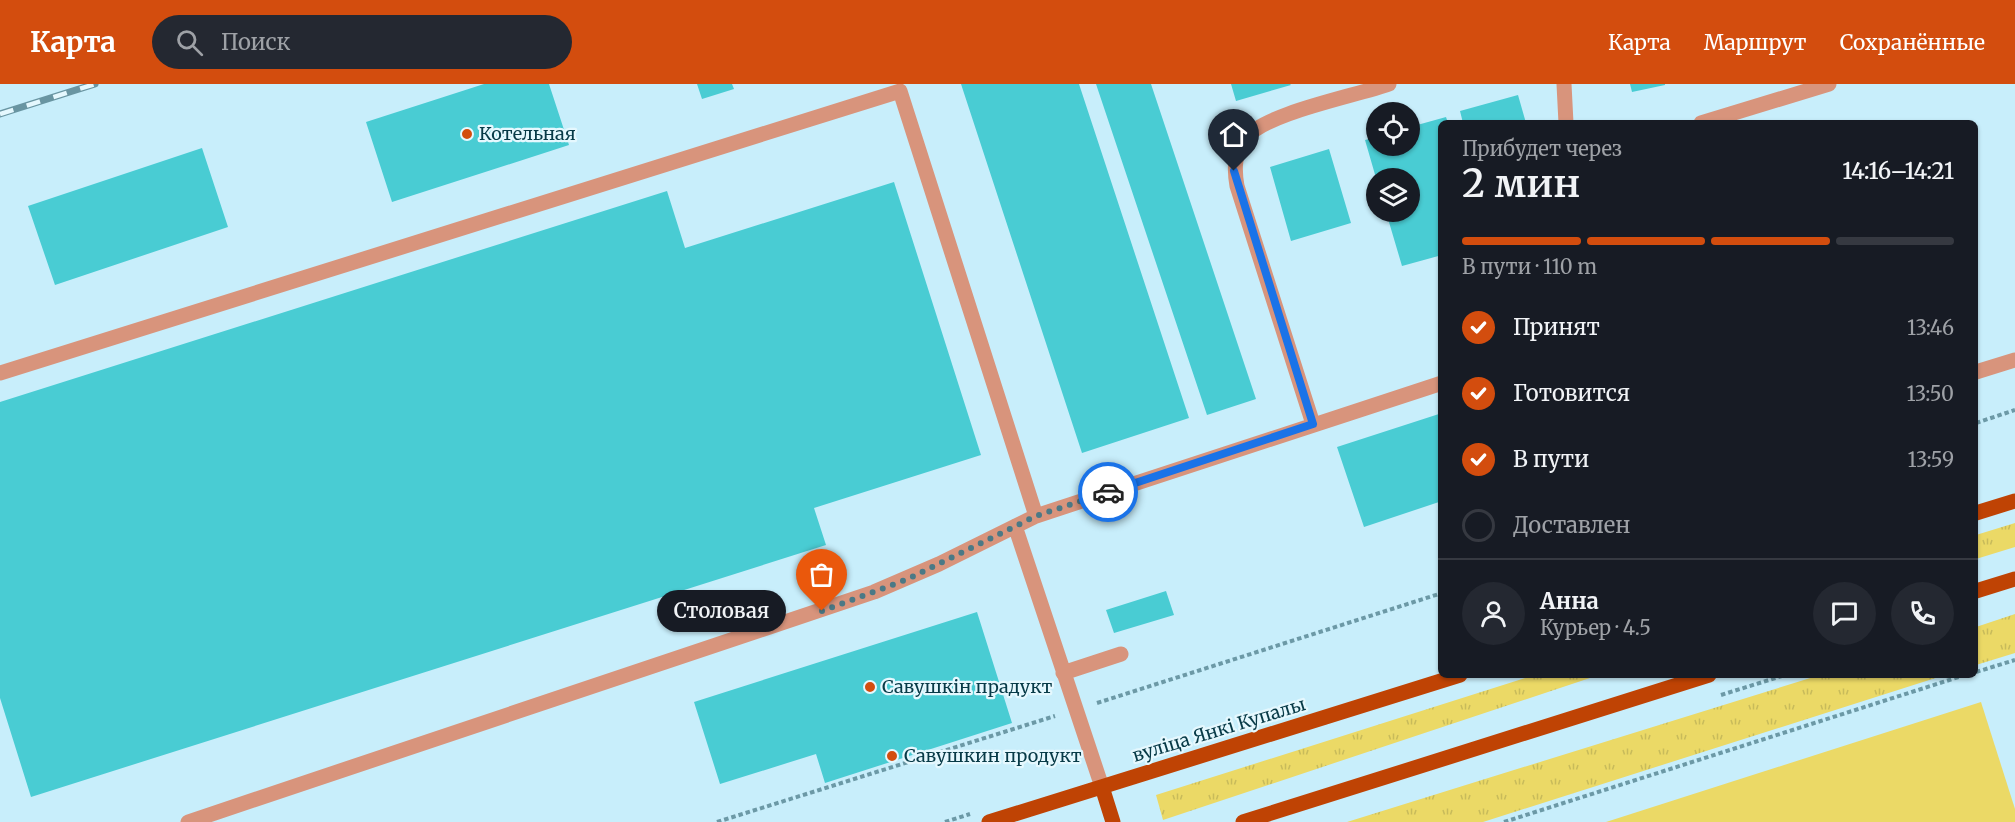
<!DOCTYPE html>
<html lang="ru">
<meta charset="utf-8">
<style>
body{margin:0;font-family:Merriweather,serif;background:#242831;color:#f1f3f6;height:100vh;display:flex;flex-direction:column;font-size:22px;white-space:nowrap}
*{box-sizing:border-box;margin:0}
p{font-size:20px;color:#9ea1a6}
.icon{flex:none;width:33px;height:33px;fill:none;stroke:currentColor;stroke-width:2;stroke-linecap:round;stroke-linejoin:round}
.map{position:relative;flex:1;overflow:hidden}
.drawer{position:absolute;left:1438px;top:36px;width:540px;height:558px;display:flex;flex-direction:column;background:#171b24;border-radius:9px;box-shadow:0 2px 4px #0004}
.drawer>*{flex:none}
.fabs{position:absolute;left:1366px;top:18px;display:grid;gap:12px}
.fabs a{display:grid;place-items:center;width:54px;height:54px;border-radius:50%;background:#171b24;box-shadow:0 2px 4px #0004;font-size:30px}
.pin{position:absolute;display:grid;place-items:center;width:51px;height:51px;color:#fff;margin:-62px -26px;border-radius:50% 50% 50% 0;rotate:-45deg;box-shadow:0 0 6px #0007}
.pin .icon{rotate:45deg}
.courier{position:absolute;display:grid;place-items:center;width:60px;height:60px;margin:-30px;border:4px solid #1a73e8;border-radius:50%;background:#fff;color:#222;box-shadow:0 2px 8px #0007}
.bubble{position:absolute;height:42px;border-radius:21px;background:#171b24;box-shadow:0 2px 4px #0004;font-size:20px;font-weight:600;line-height:42px;text-align:center}
.headline em{font-style:normal;font-weight:600}
.headline div{display:flex;flex-direction:column-reverse}
.headline{display:flex;align-items:center;justify-content:space-between;height:102px;padding:0 24px}
h1{font-size:39px;font-weight:600;line-height:45px}
.bar{display:grid;grid-template-columns:repeat(4,1fr);gap:9px 6px;align-content:center;height:72px;padding:0 24px}
.bar i{height:8px;border-radius:4px;background:#363941}
.bar .current{background:#d34d0e}
.bar p{grid-column:span 4}
.line{display:flex;align-items:center;gap:15px;padding:0 24px;border-top:2px solid #363941}
.line div{flex:1}
.round{display:grid;place-items:center;flex:none;width:63px;height:63px;border-radius:32px;background:#242831}
ol{padding:0 24px;list-style:none}
li{display:flex;align-items:center;gap:18px;height:66px}
li p{margin-inline-start:auto}
li .icon{padding:6px;border-radius:50%;background:#d34d0e;color:#fff;stroke-width:4}
li:last-child{color:#9ea1a6}
li i{width:33px;height:33px;border:3px solid #363941;border-radius:50%}
header{display:flex;align-items:center;gap:36px;box-sizing:border-box;height:84px;padding:0 30px;background:#d34d0e;color:#fff}
header strong{font-size:28px}
nav{display:flex;gap:33px;margin-inline-start:auto;font-size:21px}
.search{width:420px;height:54px;background:#242831;display:flex;align-items:center;gap:15px;box-sizing:border-box;padding:0 21px;border-radius:33px;color:#9ea1a6;font-size:22px}
.map>svg:first-child{display:block}
.grass{fill:url(#grass-tufts)}
.garden{fill:#ebd966}
.building{fill:#49ccd3}
.lines{fill:none;stroke-linecap:round;stroke-linejoin:round}
.path{stroke:#6c99a6;stroke-width:4;stroke-dasharray:4.5 3;stroke-linecap:butt}
.minor{stroke:#d8947c;stroke-width:15}
.major{stroke:#bf4304;stroke-width:15}
.rail-casing{stroke:#6995a2;stroke-width:7}
.rail{stroke:#e5f8fe;stroke-width:4.5;stroke-dasharray:14;stroke-linecap:butt}
.done{stroke:#4b7986;stroke-width:6;stroke-dasharray:0 10.8}
.route{stroke:#1a73e8;stroke-width:8}
.poi-dot{fill:#d34d0e;stroke:#e5f8fe;stroke-width:2}
.labels{text-anchor:middle;stroke-width:4.5;stroke-linejoin:round;paint-order:stroke}
.poi-label{font-size:18px;fill:#073a47;stroke:#e5f8fe;text-anchor:start}
.street-label{font-size:18px;fill:#073a47;stroke:#e5f8fe}
</style>
<header>
<strong>Карта</strong>
<div class="search"><svg class="icon" aria-label="search" viewBox="0 0 24 24"><circle cx="10" cy="10" r="6"/><path d="M15 15l6 6"/></svg>Поиск</div>
<nav><a>Карта</a><a>Маршрут</a><a>Сохранённые</a></nav>
</header>
<div class="map">
<svg width="2015" height="738" viewBox="0 0 2015 738">
<defs>
<pattern id="grass-tufts" width="24" height="20" patternUnits="userSpaceOnUse" patternTransform="scale(1.5)"><rect width="24" height="20" fill="#ebd966"/><path d="M3 7l-1-3M5 7V3M7 7l1-3M15 17l-1-3M17 17v-4M19 17l1-3" fill="none" stroke="#c8bb5a"/></pattern>
</defs>
<rect width="100%" height="100%" fill="#c8eefb"/>
<!-- grass -->
<path class="grass" d="M2015,439v24l-39,12v-24z
M2015,530v39l-39,12v-38z
M1535,591h64l-436,145 -7,-25z
M1820,591h125l-462,147h-136z"/>
<!-- garden -->
<path class="garden" d="M1981,618l34,107v13h-409z"/>
<!-- building -->
<path class="building" d="M484,0h65l20,61 -177,57 -26,-80z
M697,0h35l2,5 -32,10z
M961,0h118l110,334 -107,35z
M1096,0h55l105,315 -49,16z
M1231,0h59l1,1 -55,16z
M1630,0h35v1l-33,7z
M1518,11l8,28h-63l-3,-12z
M1446,33l2,6h-6v132l-40,11 -16,-54h24v-34h-34l-11,-38 12,-3v9h33v-19z
M202,64l26,79 -173,58 -27,-79z
M1329,65l22,74 -60,18 -21,-74z
M894,98l87,273 -167,53 12,37 -795,252 -31,-99v-296l667,-211 18,57z
M1442,329v88l-78,26 -27,-80z
M1166,507l8,24 -60,18 -8,-23z
M977,528l35,111 -187,60 -9,-29 -96,30 -26,-82z"/>
<g class="lines">
<!-- path -->
<path class="path" d="M1976,339l39,-13
M1976,588l39,-12
M1721,611l64,-20
M1097,619l345,-110
M717,738l338,-106
M945,738l25,-8
M1504,738l461,-147"/>
<!-- minor -->
<path class="minor" d="M1564,0l2,39
M1701,39l128,-39
M1976,288l39,-12
M0,289l900,-282 136,425 -97,48 -65,28 -686,230
M1313,340l-76,-238c-3,-17 -3,-33 9,-48 19,-25 110,-42 143,-54
M1036,432l406,-133
M1015,442l87,261
M1063,589l58,-19"/>
<!-- major -->
<path class="major" d="M1976,429l39,-12
M1976,507l39,-12
M1102,703l11,35
M989,738l471,-147
M1243,738l466,-147"/>
<defs>
<path id="rail" d="M0,30l95,-30"/>
</defs>
<!-- rail casing -->
<use href="#rail" class="rail-casing"/>
<!-- rail -->
<use href="#rail" class="rail"/>
</g>
<g class="lines">
<!-- done -->
<path class="done" d="M822,527l86,-32 128,-63 72,-24"/>
<!-- route -->
<path class="route" d="M1108,408l205,-68 -79,-253"/>
</g>
<!-- markers -->
<g class="poi-dot">
<circle cx="467" cy="50" r="6"/>
<circle cx="870" cy="603" r="6"/>
<circle cx="892" cy="672" r="6"/>
</g>
<g class="labels">
<!-- poi labels -->
<g class="poi-label">
<text x="479" y="56">Котельная</text>
<text x="882" y="609">Савушкін прадукт</text>
<text x="904" y="678">Савушкин продукт</text>
</g>
<!-- street labels -->
<g class="street-label">
<text transform="translate(1219 646) rotate(-17)" y="6">вуліца Янкі Купалы</text>
</g>
</g>
</svg>
<div class="fabs">
<a><svg class="icon" aria-label="locate" viewBox="0 0 24 24"><circle cx="12" cy="12" r="6"/><path d="M12 2v4M12 18v4M2 12h4M18 12h4"/></svg></a>
<a><svg class="icon" aria-label="layers" viewBox="0 0 24 24"><path d="M12 4l9 5-9 5-9-5zM3 14l9 5 9-5"/></svg></a>
</div>
<div class="pin" style="left:822px;top:527px;background:#ea580c"><svg class="icon" aria-label="bag" viewBox="0 0 24 24"><path d="M5 8h14l-1 12H6zM9 8a3 3 0 0 1 6 0"/></svg></div>
<div class="pin" style="left:1234px;top:87px;background:#1f2937"><svg class="icon" aria-label="home" viewBox="0 0 24 24"><path d="M3 11l9-7 9 7M6 9v11h12V9"/></svg></div>
<div class="courier" style="left:1108px;top:408px"><svg class="icon" aria-label="car" viewBox="0 0 24 24"><path d="M5 17H2v-5l4-1 3-4h7l3 4 3 1v5h-3M9 17h6M6 11h13"/><circle cx="7" cy="17" r="2"/><circle cx="17" cy="17" r="2"/></svg></div>
<div class="bubble" style="left:657px;top:506px;width:129px">Столовая</div>
<section class="drawer">
<div class="headline"><div><h1>2 мин</h1><p>Прибудет через</p></div><em>14:16–14:21</em></div>
<div class="bar"><i class="current"></i><i class="current"></i><i class="current"></i><i></i><p>В пути · 110 m</p></div>
<ol>
<li><svg class="icon" aria-label="check" viewBox="0 0 24 24"><path d="M5 12l5 5 9-10"/></svg>Принят<p>13:46</p></li>
<li><svg class="icon" aria-label="check" viewBox="0 0 24 24"><path d="M5 12l5 5 9-10"/></svg>Готовится<p>13:50</p></li>
<li><svg class="icon" aria-label="check" viewBox="0 0 24 24"><path d="M5 12l5 5 9-10"/></svg>В пути<p>13:59</p></li>
<li><i></i>Доставлен</li>
</ol>
<div class="line" style="height:108px"><a class="round"><svg class="icon" aria-label="person" viewBox="0 0 24 24"><circle cx="12" cy="8" r="4"/><path d="M4 21q1-7 8-7t8 7"/></svg></a><div><b>Анна</b><p>Курьер · 4.5</p></div><a class="round"><svg class="icon" aria-label="chat" viewBox="0 0 24 24"><path d="M4 5h16v11H9l-5 4z"/></svg></a><a class="round"><svg class="icon" aria-label="phone" viewBox="0 0 24 24"><path d="M5 4h4l2 5-3 2q2 4 5 5l2-3 5 2v4C11 20 4 13 5 4z"/></svg></a></div>
</section>
</div>
